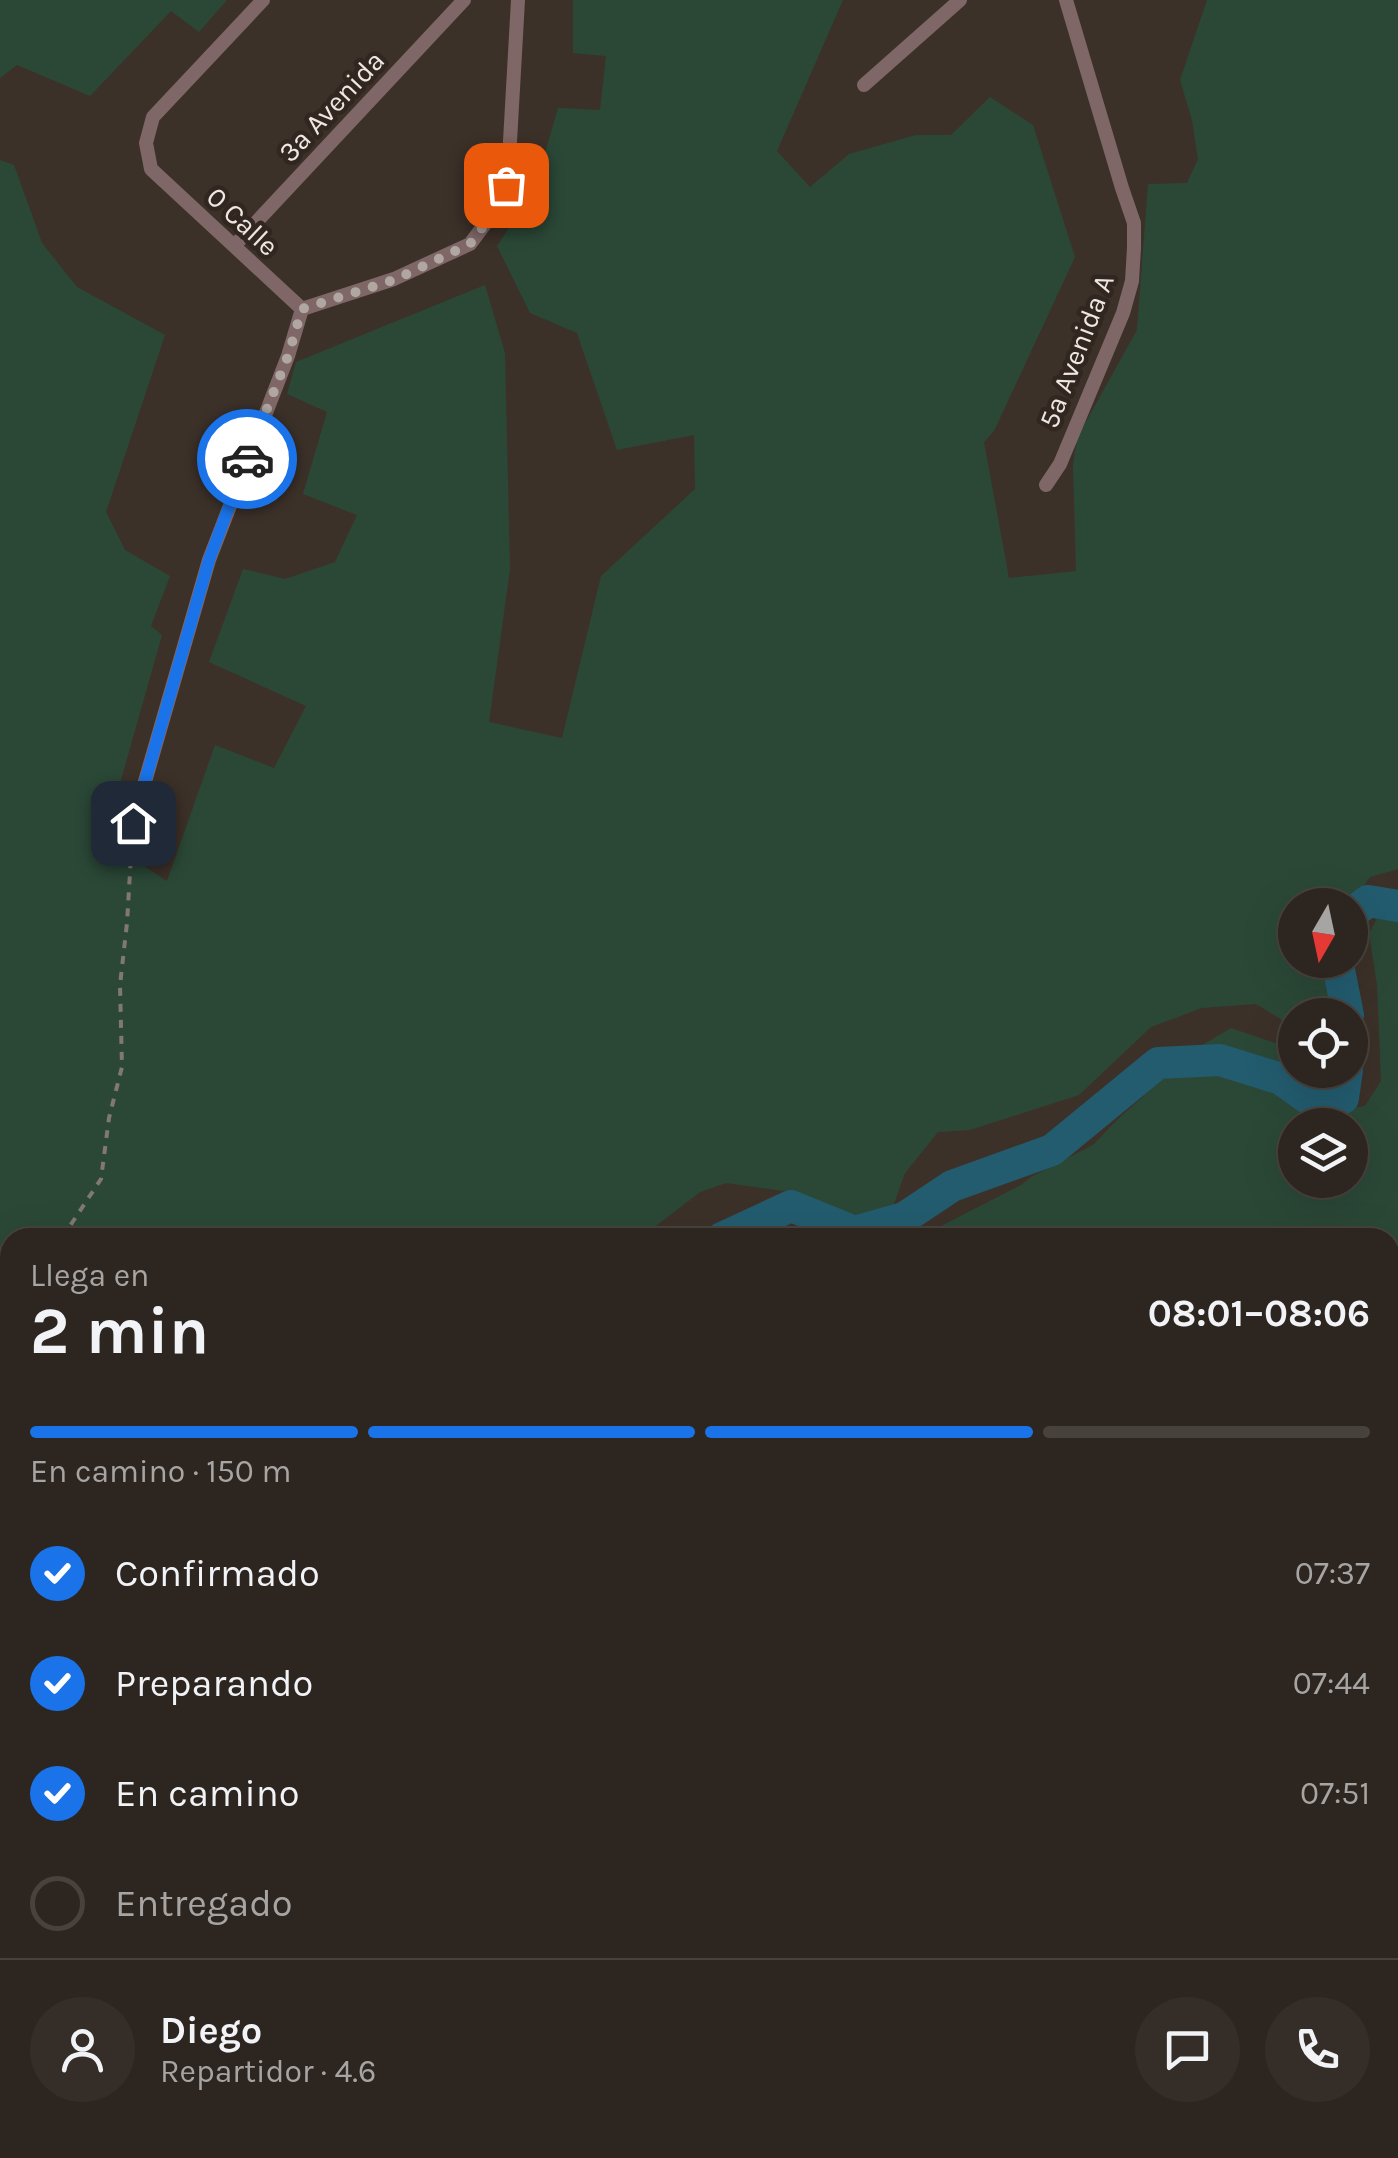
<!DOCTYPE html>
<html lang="es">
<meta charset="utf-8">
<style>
body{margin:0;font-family:Karla,sans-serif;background:#352d28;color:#f1f3f6;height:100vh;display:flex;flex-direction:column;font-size:38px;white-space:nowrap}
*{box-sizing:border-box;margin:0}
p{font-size:32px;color:#a7a5a4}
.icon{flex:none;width:55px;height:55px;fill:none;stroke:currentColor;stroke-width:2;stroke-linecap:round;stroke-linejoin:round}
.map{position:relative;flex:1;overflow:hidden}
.details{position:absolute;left:0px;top:1228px;width:1400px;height:932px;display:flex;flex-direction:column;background:#2d251f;border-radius:30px 30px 0 0;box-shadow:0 10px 40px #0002,0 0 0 2px #48423d}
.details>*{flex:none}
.needle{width:65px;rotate:189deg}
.buttons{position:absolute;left:1278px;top:888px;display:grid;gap:20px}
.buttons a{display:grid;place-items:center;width:90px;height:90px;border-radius:50%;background:#2d251f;box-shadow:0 10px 40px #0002,0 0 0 2px #48423d;font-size:50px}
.pin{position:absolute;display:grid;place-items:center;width:85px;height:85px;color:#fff;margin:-42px;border-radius:20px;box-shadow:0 5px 15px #0006}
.courier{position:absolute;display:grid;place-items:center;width:100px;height:100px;margin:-50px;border:8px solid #1a73e8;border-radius:50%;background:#fff;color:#222;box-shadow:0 2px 12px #0007}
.summary em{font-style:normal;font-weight:700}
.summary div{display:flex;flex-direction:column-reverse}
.summary{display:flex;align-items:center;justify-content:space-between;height:170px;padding:0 30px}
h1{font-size:65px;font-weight:700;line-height:75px}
.bar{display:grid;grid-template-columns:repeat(4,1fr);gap:15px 10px;align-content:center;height:120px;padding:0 30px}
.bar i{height:12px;border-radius:8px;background:#48423d}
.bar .active{background:#1a73e8}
.bar p{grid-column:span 4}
.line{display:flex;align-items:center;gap:25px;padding:0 30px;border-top:2px solid #48423d}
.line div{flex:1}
.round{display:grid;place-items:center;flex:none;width:105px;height:105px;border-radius:52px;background:#352d28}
ol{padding:0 30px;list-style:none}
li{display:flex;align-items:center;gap:30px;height:110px}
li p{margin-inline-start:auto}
li .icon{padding:10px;border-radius:50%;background:#1a73e8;color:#fff;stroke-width:4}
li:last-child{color:#a7a5a4}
li i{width:55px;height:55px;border:5px solid #48423d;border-radius:50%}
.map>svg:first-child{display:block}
.green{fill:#2b4837;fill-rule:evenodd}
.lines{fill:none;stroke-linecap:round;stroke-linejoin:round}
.river{stroke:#235c6f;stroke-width:32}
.path{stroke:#817871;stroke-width:4;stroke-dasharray:8 8;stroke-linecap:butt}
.minor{stroke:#7f6767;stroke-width:14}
.done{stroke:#b0a7a1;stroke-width:10;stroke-dasharray:0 18}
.route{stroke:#1a73e8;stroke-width:12}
.labels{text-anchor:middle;stroke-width:9;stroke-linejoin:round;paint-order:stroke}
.street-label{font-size:28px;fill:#eee7e2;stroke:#312720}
</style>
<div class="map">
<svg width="1398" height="2158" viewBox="0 0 1398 2158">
<rect width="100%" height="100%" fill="#3c3129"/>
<!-- green -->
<path class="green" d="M0,0h227l-28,32 -28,-21 -81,85 -73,-31 -17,13z
M573,0h270l-66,151 33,36 39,-33 67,-19h35l39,-38 43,28 42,132 -81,174 -10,11 25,136 67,-7 -3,-106 4,-27 60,-108 11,-146 39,-1 11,-24 -6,-39 -12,-40 27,-80h191v869l-28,8 -15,21 -5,100 -4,17h-51v13l-39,-24 -54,4 -51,19 -72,68 -109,35 -32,2 -33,41 -13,36 -14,14 -39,-10 -47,-21 -66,-9 -26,9 -44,34 -11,11 -635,1v420l-10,1v-1499l14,5 28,78 35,44 88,48 -59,177 19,38 45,26 -19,50 11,9 -58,205 63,41 48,-136 59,23 32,-62 -97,-44 34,-93 42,10 50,-17 22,-47 -54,-21 24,-82 -40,-18 9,-32 189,-77 20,68 5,216 -21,153 73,16 39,-162 94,-87 -1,-54 -77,15 -40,-117 -47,-20 -33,-67 38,-58 23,-80 42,2 6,-54 -33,-3zM1295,905h55v55h-55z
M1398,908v618l-8,-9v-279l-463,-1 16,-12 78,-40 10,-8 62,-32 25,-26 79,-71 34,-20 56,19 8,8v15h12l7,24 21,17 30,-5 16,-25 -4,-96 -8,-51 11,-22zM1295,1125h55v55h-55z
M10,1819v287l-10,-1v-273z
M223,2150h177l13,8h-179z
M532,2150h411l-5,8h-401z"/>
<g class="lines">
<!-- river -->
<path class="river" d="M1350,915l18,-14 30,5
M1337,960l11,55
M722,1238l69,-32 64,26 49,-14 48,-32 100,-36 106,-87 62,-3 61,19 39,28 23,-9 4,-28
M0,1663l10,-3
M0,1803l7,14 -7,8"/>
<!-- path -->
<path class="path" d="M62,1238l39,-59 8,-61 13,-51 -2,-82 7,-62 5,-85"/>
<!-- minor -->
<path class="minor" d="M263,0l-110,117 -7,26 5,26 151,140
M864,85l96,-85
M234,246l230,-246
M302,309l92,-30 76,-35 30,-40 9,-45 9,-159
M1046,485l14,-21 63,-151 9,-32 2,-33v-25l-12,-35 -56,-188
M133,823l76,-263 79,-204 14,-47
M1390,1678l8,4
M1390,1758l8,6
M1390,1853l8,6
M1390,1947l8,6
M1390,1999l8,-11
M1390,2042l8,6
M1390,2148l8,6
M1012,2150l1,8
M1133,2150l11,8
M1261,2150l11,8
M1039,2158l5,-8"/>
</g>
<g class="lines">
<!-- done -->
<path class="done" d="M247,459l41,-103 14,-47 92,-29 76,-36 30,-40 6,-19"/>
<!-- route -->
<path class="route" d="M133,823l76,-263 38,-101"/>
</g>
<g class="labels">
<!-- street labels -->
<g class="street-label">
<text transform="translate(331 106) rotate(-47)" y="10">3a Avenida</text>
<text transform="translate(243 221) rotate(43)" y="10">0 Calle</text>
<text transform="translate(1076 351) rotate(-69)" y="10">5a Avenida A</text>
</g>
</g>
</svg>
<div class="buttons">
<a><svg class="needle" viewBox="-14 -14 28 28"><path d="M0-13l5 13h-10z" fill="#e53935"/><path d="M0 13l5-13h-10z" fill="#a7a5a4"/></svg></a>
<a><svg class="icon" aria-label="locate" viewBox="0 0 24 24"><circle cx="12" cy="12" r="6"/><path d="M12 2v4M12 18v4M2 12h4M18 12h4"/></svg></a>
<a><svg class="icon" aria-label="layers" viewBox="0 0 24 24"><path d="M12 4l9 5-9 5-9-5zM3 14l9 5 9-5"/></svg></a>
</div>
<div class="pin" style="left:506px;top:185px;background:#ea580c"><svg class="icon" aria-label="bag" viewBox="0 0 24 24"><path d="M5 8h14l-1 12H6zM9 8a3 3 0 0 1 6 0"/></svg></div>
<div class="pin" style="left:133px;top:823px;background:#1f2937"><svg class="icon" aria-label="home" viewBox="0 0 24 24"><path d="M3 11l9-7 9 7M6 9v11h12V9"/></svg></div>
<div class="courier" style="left:247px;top:459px"><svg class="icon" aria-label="car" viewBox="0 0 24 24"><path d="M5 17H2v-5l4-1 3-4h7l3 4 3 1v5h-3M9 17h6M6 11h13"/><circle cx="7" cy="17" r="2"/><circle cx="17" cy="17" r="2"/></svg></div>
<section class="details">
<div class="summary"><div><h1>2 min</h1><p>Llega en</p></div><em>08:01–08:06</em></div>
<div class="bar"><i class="active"></i><i class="active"></i><i class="active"></i><i></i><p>En camino · 150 m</p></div>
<ol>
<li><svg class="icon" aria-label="check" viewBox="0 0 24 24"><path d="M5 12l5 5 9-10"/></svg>Confirmado<p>07:37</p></li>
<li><svg class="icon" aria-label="check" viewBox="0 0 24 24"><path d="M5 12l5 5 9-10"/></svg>Preparando<p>07:44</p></li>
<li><svg class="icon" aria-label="check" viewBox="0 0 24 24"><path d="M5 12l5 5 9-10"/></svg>En camino<p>07:51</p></li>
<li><i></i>Entregado</li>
</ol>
<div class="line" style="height:180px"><a class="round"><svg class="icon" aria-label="person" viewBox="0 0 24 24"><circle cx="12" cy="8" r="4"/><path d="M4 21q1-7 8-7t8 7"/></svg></a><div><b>Diego</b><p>Repartidor · 4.6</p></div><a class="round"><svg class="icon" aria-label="chat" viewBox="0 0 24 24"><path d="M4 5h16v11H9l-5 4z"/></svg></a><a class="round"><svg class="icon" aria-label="phone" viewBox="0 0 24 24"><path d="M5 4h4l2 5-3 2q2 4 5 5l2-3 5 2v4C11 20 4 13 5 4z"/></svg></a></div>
</section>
</div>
